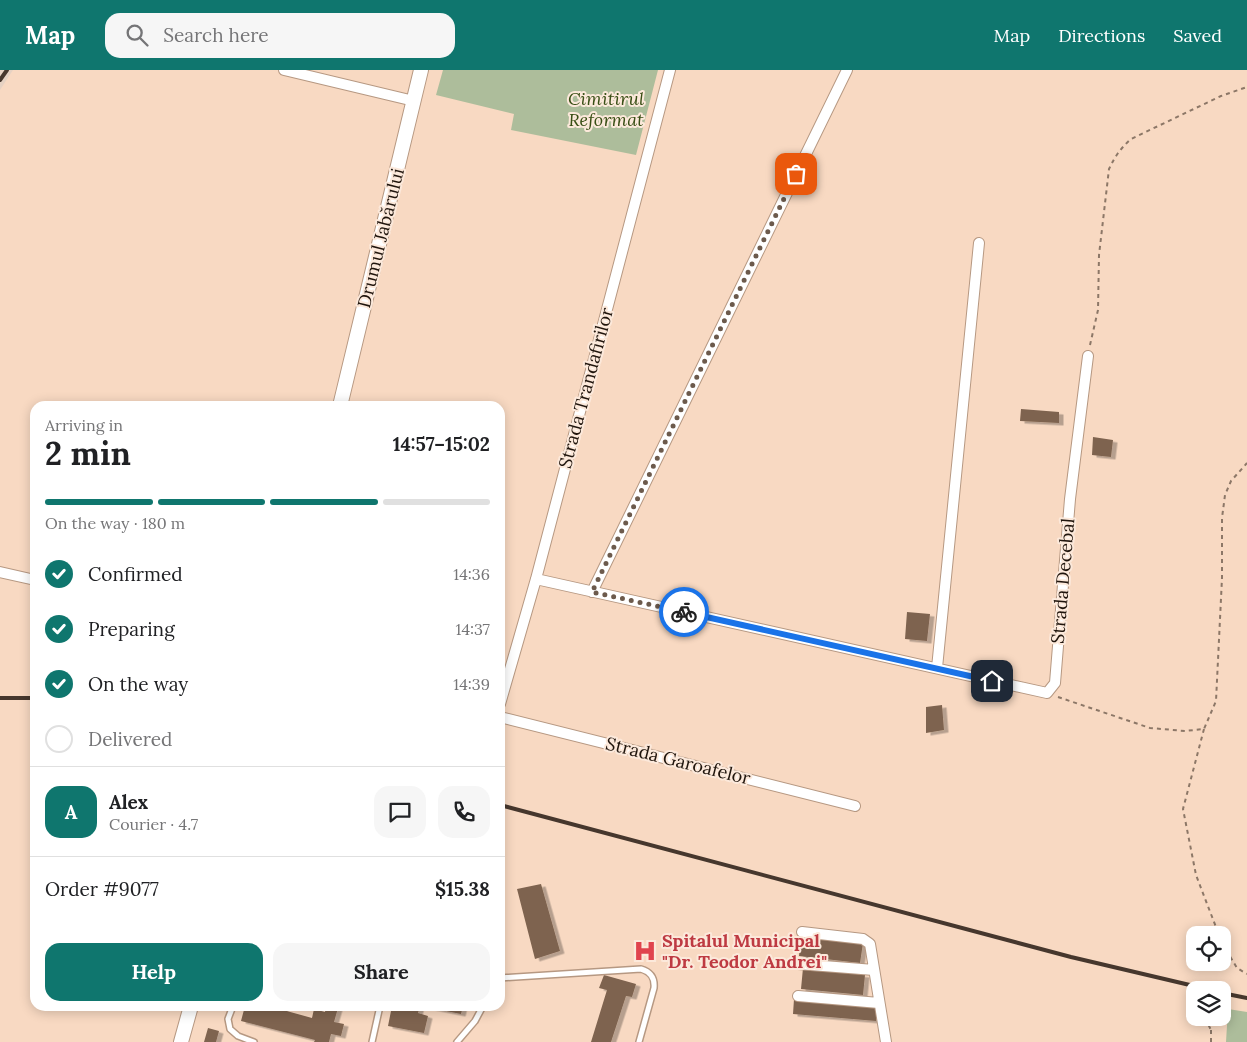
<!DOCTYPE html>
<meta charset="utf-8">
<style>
body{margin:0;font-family:Lora,serif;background:#f6f6f6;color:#202124;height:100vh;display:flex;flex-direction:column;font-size:19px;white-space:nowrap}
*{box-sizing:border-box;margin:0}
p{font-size:16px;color:#757577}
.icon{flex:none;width:28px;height:28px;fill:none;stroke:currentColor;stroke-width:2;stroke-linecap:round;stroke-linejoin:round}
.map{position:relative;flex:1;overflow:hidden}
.panel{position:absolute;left:30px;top:331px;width:475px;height:610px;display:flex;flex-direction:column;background:#fff;border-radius:15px;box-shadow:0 2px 12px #0003}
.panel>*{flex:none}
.controls{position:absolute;left:1186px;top:856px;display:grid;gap:10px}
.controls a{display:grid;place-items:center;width:45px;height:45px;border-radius:10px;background:#fff;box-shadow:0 2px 12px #0003;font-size:25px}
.pin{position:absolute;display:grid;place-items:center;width:42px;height:42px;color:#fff;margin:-21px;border-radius:10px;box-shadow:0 2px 8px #0006}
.courier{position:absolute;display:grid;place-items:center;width:50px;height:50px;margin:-25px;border:4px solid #1a73e8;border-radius:50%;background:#fff;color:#222;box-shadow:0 1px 6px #0007}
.headline em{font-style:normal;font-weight:800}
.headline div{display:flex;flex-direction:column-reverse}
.headline{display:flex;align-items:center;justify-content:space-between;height:85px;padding:0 15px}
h1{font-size:32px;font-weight:800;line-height:38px}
.bar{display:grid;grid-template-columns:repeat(4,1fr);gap:8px 5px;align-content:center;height:60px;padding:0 15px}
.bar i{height:6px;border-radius:4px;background:#e0e0e0}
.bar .active{background:#0f766e}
.bar p{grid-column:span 4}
.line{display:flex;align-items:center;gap:12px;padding:0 15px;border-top:1px solid #e0e0e0}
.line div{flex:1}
.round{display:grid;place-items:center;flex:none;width:52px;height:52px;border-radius:15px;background:#f6f6f6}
ol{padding:0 15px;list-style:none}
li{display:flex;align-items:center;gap:15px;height:55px}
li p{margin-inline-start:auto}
li .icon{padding:5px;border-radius:50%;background:#0f766e;color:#fff;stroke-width:4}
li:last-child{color:#757577}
li i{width:28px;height:28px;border:2px solid #e0e0e0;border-radius:50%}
.primary-button{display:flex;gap:10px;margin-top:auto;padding:10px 15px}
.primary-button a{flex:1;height:58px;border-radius:15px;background:#0f766e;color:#fff;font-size:20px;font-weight:800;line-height:58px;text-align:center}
.primary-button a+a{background:#f6f6f6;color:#202124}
header{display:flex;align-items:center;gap:30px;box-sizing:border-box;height:70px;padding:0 25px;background:#0f766e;color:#fff}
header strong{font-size:24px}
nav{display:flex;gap:28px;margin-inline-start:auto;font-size:18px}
.search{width:350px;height:45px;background:#f6f6f6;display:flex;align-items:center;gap:12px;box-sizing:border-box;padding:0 18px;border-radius:15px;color:#757577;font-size:19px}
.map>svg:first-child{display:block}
.industrial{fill:#e6d2c3}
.green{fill:#adbd9b}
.building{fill:#7e634f;filter:url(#shadow)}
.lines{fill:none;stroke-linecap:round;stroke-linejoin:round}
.service-casing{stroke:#b69882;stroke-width:8}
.minor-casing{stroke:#b69882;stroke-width:12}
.secondary-casing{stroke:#b69882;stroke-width:16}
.path{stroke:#8c7767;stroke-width:2;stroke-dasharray:4 4;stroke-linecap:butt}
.service{stroke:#fff;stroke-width:5}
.minor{stroke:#fff;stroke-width:10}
.secondary{stroke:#fff;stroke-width:14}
.rail{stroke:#46372d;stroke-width:4}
.done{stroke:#6c5a4c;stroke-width:5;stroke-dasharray:0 9}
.route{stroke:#1a73e8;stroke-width:6}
.labels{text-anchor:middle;stroke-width:4;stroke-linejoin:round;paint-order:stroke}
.park-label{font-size:18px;font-style:italic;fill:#384e14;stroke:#fce9db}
.street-label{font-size:18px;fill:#20150d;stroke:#fce9db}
.health-label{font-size:18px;font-weight:bold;fill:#be3a42;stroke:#fce9db;text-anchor:start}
</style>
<header>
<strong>Map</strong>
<div class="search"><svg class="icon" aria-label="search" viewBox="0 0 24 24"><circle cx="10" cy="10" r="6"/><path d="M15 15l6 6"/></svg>Search here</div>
<nav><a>Map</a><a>Directions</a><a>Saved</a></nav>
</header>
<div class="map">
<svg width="1247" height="972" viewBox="0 0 1247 972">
<defs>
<filter id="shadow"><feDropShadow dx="4.5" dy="2.5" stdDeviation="0" flood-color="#0004"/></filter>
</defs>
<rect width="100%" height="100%" fill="#f8d9c2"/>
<!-- industrial -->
<path class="industrial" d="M0,0h13l-13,20z"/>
<!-- green -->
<path class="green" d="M443,0h215l-22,85 -125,-25 3,-16 -78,-19z
M1228,939l19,3v30h-21z"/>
<!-- building -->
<path class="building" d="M1021,339l38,3v11l-39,-2z
M1093,367l20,3 -2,17 -19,-2z
M907,542l23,2 -3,27 -22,-2z
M942,635l2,25 -18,3v-26z
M541,814l19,67 -25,8 -18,-70z
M801,866l62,7 -3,20 -61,-7z
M803,898l62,7 -2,20 -62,-6z
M604,905l32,9 -4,13 -6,-1 -15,46h-20l16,-52 -8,-2z
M794,929l83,8 -1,14 -83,-7z
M245,936h39l-1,4 29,8 2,-9 11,3 1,-6h7l5,2 -4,14 10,2 -3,12 -10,-2 -2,8h-15l1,-2 -74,-19z
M392,936l9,3 1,-3h18l-2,7 10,3 -4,17 -36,-7z
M431,936h32l-2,8 -30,-6z
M208,958l11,3 -3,11h-12z"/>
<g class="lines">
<defs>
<path id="service" d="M500,908l141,-9c10,3 14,9 13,19l-15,54
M233,936l-5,13 2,10 8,7 16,6
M372,972l8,-36
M457,972l18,-21 8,-15"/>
<path id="minor" d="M284,0l130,31
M0,502l35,8
M536,509l511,114 8,-10 15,-184 18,-143
M592,522l255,-522
M937,598l42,-425
M500,634l36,-125 134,-509
M500,647l355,89
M802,862l61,7 7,5 16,98
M798,894l76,6
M798,926l81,7"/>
<path id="secondary" d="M340,336l81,-336
M181,972l10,-36"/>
</defs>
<!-- service casing -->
<use href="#service" class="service-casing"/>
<!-- minor casing -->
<use href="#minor" class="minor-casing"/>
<!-- secondary casing -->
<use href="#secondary" class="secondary-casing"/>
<!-- path -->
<path class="path" d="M1090,275l8,-35 1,-55 10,-86c6,-13 12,-21 22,-30l90,-43 26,-9
M1058,627l92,31 35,3 19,-2 12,-28 6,-123v-60l3,-23 6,-14 16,-18
M1204,659l-21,80 13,66 23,60
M1222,873l15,25 10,6
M1208,920v-1
M1205,948l6,12
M1211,972v-24"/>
<!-- service -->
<use href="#service" class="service"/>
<!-- minor -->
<use href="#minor" class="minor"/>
<!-- secondary -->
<use href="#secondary" class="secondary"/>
<!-- rail -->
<path class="rail" d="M0,10l7,-10
M0,628h35
M500,735l571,152 140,33
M1222,923l25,5"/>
</g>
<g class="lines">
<!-- done -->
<path class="done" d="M684,542l-92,-20 204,-418"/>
<!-- route -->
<path class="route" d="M684,542l308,69"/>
</g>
<!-- icons -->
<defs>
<symbol id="hospital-bare" viewBox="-9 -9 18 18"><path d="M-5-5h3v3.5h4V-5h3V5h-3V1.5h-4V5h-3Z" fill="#e0444e" stroke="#fce9db" stroke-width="2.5" paint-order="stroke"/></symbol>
</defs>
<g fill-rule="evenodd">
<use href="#hospital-bare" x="629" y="865" width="32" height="32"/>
</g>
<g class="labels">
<!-- park labels -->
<g class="park-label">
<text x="606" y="35">Cimitirul<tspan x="606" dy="21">Reformat</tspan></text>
</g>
<!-- street labels -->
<g class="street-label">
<text transform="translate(381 168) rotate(-76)" y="6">Drumul Jabărului</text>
<text transform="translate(586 318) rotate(-75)" y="6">Strada Trandafirilor</text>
<text transform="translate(1063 511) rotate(-85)" y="6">Strada Decebal</text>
<text transform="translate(678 691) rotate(14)" y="6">Strada Garoafelor</text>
</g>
<!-- health labels -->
<g class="health-label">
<text x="662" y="877">Spitalul Municipal<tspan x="662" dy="21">"Dr. Teodor Andrei"</tspan></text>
</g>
</g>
</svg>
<div class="controls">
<a><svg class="icon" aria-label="locate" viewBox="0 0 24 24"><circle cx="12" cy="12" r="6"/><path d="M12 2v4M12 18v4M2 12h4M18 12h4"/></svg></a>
<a><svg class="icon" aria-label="layers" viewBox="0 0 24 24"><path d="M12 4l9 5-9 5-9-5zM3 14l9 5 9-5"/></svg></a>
</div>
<div class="pin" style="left:796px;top:104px;background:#ea580c"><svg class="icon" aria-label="bag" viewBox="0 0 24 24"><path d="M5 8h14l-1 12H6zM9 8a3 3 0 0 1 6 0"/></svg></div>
<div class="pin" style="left:992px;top:611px;background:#1f2937"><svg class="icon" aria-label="home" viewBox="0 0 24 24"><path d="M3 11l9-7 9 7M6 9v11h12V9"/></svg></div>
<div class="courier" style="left:684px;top:542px"><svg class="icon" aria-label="bike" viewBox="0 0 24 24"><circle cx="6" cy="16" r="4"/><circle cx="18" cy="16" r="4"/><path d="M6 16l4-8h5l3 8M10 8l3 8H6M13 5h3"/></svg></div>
<section class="panel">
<div class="headline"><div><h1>2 min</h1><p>Arriving in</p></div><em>14:57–15:02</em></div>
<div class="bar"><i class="active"></i><i class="active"></i><i class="active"></i><i></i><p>On the way · 180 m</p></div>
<ol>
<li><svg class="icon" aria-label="check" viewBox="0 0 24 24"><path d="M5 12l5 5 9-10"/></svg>Confirmed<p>14:36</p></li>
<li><svg class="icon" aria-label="check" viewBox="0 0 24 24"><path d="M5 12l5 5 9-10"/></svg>Preparing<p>14:37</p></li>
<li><svg class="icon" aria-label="check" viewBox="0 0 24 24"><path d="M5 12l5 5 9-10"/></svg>On the way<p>14:39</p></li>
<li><i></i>Delivered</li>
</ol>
<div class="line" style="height:90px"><b class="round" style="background:#0f766e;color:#fff">A</b><div><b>Alex</b><p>Courier · 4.7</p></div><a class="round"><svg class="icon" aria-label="chat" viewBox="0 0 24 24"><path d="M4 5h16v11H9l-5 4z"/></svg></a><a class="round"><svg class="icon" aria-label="phone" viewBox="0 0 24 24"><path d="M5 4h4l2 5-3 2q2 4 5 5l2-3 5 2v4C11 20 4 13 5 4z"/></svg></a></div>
<div class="line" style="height:65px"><div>Order #9077</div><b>$15.38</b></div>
<div class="primary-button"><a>Help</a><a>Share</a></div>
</section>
</div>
